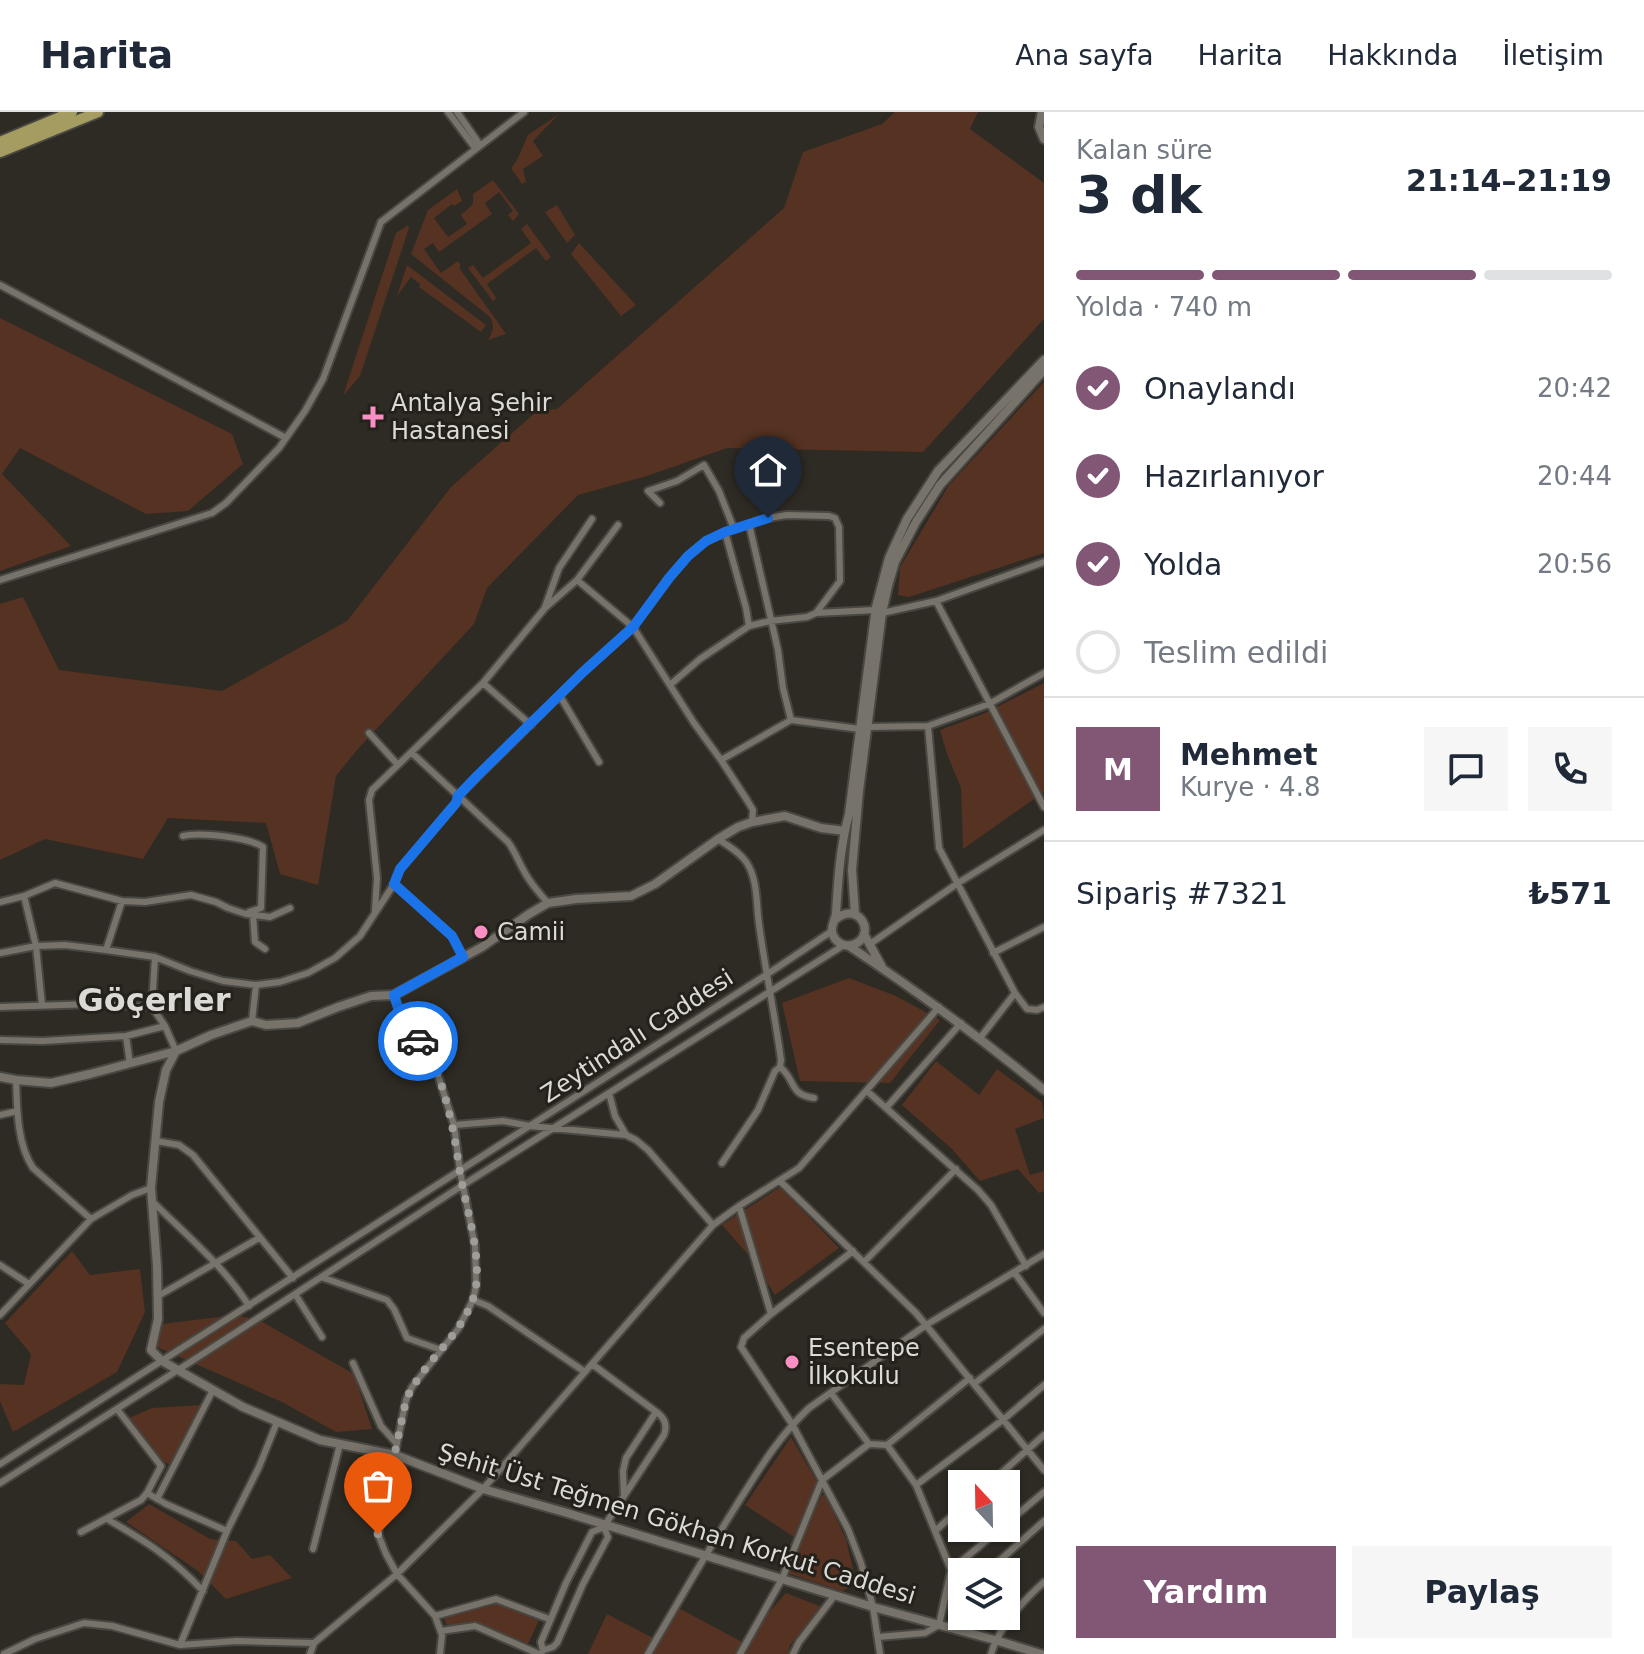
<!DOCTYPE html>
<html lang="tr">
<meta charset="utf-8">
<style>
body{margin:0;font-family:"DejaVu Sans",sans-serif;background:#f6f6f7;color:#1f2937;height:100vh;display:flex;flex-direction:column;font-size:30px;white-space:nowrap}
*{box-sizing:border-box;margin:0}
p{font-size:26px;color:#747a83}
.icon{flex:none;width:44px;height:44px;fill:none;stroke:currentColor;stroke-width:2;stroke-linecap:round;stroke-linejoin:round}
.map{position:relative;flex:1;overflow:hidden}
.panel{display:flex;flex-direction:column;background:#fff;width:600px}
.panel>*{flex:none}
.needle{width:52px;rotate:338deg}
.controls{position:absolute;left:948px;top:1358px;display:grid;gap:16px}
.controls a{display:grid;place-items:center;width:72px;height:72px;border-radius:0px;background:#fff;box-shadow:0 2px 6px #0004;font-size:40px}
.pin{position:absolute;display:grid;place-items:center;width:68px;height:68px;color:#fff;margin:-82px -34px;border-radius:50% 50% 50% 0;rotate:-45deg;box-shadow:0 0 8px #0007}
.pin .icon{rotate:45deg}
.courier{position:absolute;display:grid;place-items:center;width:80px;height:80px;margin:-40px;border:6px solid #1a73e8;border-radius:50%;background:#fff;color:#222;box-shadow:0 2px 10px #0007}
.headline em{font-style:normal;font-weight:600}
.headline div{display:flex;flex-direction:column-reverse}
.headline{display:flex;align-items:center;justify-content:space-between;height:136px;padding:0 32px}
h1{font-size:52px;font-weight:600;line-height:60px}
.bar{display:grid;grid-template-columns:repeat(4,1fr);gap:12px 8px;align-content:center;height:96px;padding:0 32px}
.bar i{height:10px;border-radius:6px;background:#e0e1e3}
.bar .on{background:#825776}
.bar p{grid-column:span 4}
.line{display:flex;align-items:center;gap:20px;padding:0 32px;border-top:2px solid #e0e1e3}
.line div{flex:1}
.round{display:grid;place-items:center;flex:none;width:84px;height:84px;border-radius:0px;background:#f6f6f7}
ol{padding:0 32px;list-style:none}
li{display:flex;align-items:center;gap:24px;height:88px}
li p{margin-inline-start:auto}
li .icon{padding:8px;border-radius:50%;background:#825776;color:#fff;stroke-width:4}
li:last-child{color:#747a83}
li i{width:44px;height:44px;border:4px solid #e0e1e3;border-radius:50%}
.primary-button{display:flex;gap:16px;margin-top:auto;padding:16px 32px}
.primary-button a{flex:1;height:92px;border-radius:0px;background:#825776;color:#fff;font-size:32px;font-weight:600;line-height:92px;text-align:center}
.primary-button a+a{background:#f6f6f7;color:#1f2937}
header{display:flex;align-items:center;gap:48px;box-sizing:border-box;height:112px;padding:0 40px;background:#fff;border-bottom:2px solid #e0e1e3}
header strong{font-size:38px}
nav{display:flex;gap:44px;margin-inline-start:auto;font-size:28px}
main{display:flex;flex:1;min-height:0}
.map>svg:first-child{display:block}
.green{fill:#553221}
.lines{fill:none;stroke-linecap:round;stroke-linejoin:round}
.minor-casing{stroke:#494742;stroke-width:10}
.tertiary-casing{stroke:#494742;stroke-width:12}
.primary-casing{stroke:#494742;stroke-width:14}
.minor{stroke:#77736b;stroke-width:6}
.tertiary{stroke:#77736b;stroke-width:8}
.primary{stroke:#a49c60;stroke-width:10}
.done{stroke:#9f9d98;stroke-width:8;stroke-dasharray:0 14.4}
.route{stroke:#1a73e8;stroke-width:10}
.poi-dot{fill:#fb8fc4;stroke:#24211b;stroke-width:3}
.labels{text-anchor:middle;stroke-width:6;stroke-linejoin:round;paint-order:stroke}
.poi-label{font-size:24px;fill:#dcdad6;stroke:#24211b;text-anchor:start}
.street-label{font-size:24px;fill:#dcdad6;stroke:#24211b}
.district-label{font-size:32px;font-weight:bold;fill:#dcdad6;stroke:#24211b}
</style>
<header>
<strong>Harita</strong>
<nav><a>Ana sayfa</a><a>Harita</a><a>Hakkında</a><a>İletişim</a></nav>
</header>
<main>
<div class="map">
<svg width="1044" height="1542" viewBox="0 0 1044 1542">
<rect width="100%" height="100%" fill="#2e2b24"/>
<!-- green -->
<path class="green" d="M895,0h83l-8,17 74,54v136l-121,133 -196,-4 -80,28 -69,19 -91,93 -13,36 -117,126 -21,26 -18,109 -38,-11 -14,-51 -98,-5 -25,41 -98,-20 -45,21v-256l23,-7 36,73 163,21 125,-70 104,-134 86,-76 20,-2 227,-201 19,-56 79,-28z
M559,2l-26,27 10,15 -20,13 3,13 -4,2 -11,-16 6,-8 11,-25z
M493,68l26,34 -6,7 -5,-6 5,-4 -14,-19 -14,11 7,11 -53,38 -6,-9 -9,6 17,24 17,-12 2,3v5l46,65 -18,6c5,-9 7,-13 2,-23l-79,-63 17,-44 29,-21 5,12 -8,5 -2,-2 -18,14 14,19 19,-13 -6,-9 12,-11v-10z
M557,93l18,30 -8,8 -22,-31z
M527,112l24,33 -5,4 -10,-13 -49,36 9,14 -3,3 -25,-33 5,-3 10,13 48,-35 -10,-14z
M408,113l1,3 -49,148 -17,20 53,-163z
M579,131l57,62 -15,11 -50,-62z
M407,153l79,60 -5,7 -62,-45 1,-3 -9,-7 -14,19z
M0,206l232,116 11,30 -55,47 -42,3 -126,-66 -18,26 69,72 -71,25z
M1044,270v171l-135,44 -11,-2 2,-28 49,-82z
M1044,571v109l-81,57 -2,-61 -14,-34 -7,-24 43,-16z
M849,866l47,18 44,24 -50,63 -90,-2 -18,-78z
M936,949l43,34 18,-26 45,33 2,16 -29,11 15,46 14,-4v20l-5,2 -21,-24 -38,12 -28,-32 -50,-44z
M780,1075l59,61 -64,47 -23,-36 -30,-34z
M72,1139l18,24 50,-6 5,43 -28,60 -104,60 -13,-31v-17l24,1 7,-31 -26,-31z
M235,1203l24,5 95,54 18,55 -36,3 -54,-30 -125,-55 5,-23z
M202,1293l-30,61 -17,-9 -26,-39 23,-10z
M791,1325l25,43v5l-22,52 -49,-32z
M822,1383h3l21,44 9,38 -7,11 -6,3 -56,-18z
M149,1392l61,35 26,2 16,18 18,-4 22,23 -66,21 -28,-28 -72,-49z
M786,1481l36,14 -32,38 -2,9h-200l19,-40 48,25 20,-33 67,36z
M493,1491l8,1 38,16 -11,24 -51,-21 -30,3 -4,-10z"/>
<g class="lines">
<defs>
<path id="minor" d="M448,0l27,36
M457,0l23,33
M0,173l286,153
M660,391l-12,-12 29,-10 27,-16 15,26 15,38
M749,412l29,126 5,38 8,32
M725,420l21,76 3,18
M0,468l212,-67 14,-10 53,-55 26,-37 18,-32 58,-157 143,-110
M577,468l56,47 61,96 27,37 26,40 6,10 -1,12
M936,489l108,206
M545,495l14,-39 33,-49
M816,501l59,-3
M882,501l54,-12 108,-39
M483,571l48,42
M560,584l39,66
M928,614l61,-22 55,-31
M868,615l60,-1 11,122 76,145 12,16 10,1 7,-3
M369,621l29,32
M412,641l96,89c7,9 10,19 16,29 6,12 15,22 24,32
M721,648l70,-40 69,9
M183,724c17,-4 65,1 80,11l-2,61 -12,4
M718,727c10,7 22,13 29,24 11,18 9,40 12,61 6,45 16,91 22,136l-1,7 -5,4 -17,39 -36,53
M394,772l58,52 11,21
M24,784l12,50 6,59
M0,790l24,-6 31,-13 67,18 23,1 46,-7 25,7 12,6 18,6 24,3 20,-9
M375,799l2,-33 -8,-78 3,-10 111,-107 62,-75 32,-28 41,-55
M253,803l2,27 10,7
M870,832l88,-61 86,-53
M106,838l16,-49
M0,841l36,-7 29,-1 41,5 49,7 35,14 33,10 33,4 24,-3 28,-9 27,-15 25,-22 34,-52 6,-15 56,-66 2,-7 125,-124 50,-45 36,-49 19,-22 18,-15 19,-9 43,-14 19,-3 42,1 6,2 4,9 1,54 -24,32 -9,4 -37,4 -21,5 -49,33 -29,25
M993,841l51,-26
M155,845l-3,50 13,19 11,25
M394,883l7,22 33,46 20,62 6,46 15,75 1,40 -3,14 -15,29 -46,58 -6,13 -28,134 8,20 11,20 38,42 7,19 -2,19
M0,895l94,-3 58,3
M252,909l4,-36
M126,924l4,28
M980,926l35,-45
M0,928l43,1 83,-5 39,-10
M780,955c17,14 8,27 34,31
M16,968c1,29 1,64 17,88l58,51
M867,979l19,17 75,-85
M609,981l6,23 11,19
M886,996l92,82 13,15 35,61
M0,1003l17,-4
M454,1013l49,-4 27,5 96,9 10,5 12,10 65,75
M156,1029l23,4 14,10 100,123
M780,1069l136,132 128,157
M152,1089c33,33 72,65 97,105
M739,1094l32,108 -27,24 -3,9 51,77 56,105 13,34 12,44 7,47
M864,1150l92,-93
M0,1153l29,19
M1014,1160l30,41
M321,1165l66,23 7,9 13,29 34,12
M295,1182l27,43
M158,1184l101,-58
M473,1188l15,6 97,66
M771,1202l82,-63
M0,1203l91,-96 41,-24 19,-7
M353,1251l28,63 16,18
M975,1271l69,-54
M869,1332l18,1 83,-67
M887,1333l29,40
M0,1352l766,-489 66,-44
M0,1371l178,-113 285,-185 381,-240
M989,1372l55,-49
M147,1381l19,11 61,27 32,-64 18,-45
M624,1384l-1,-25 3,-13 30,-46
M157,1387l56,-109
M107,1407c40,23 64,38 96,72
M1006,1412l38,-32
M935,1419l27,-24
M81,1420l60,-32 6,-7 14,-27 -44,-57
M313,1437l27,-105
M951,1458l50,-42
M987,1460l57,-51
M435,1504l61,-17 53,20
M441,1519l34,-5 5,2 59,26
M967,1521l4,-17
M878,1525l47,-4 14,-8 12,-55 -35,-85 88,-66 40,-34
M180,1533l47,-114
M544,1538l9,-3 4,-4 26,-59 25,-47 -4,-10 1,-2 59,-90c3,-8 2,-15 -5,-21l-67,-50
M543,1539l-2,-9 25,-59 26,-51 12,-5
M4,1542l31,-15 49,-16 28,3 68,19 57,-4 77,2
M310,1542l4,-11 83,-69 86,-85 230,-264 26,-19 60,-38 140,-161
M648,1542c29,-50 57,-99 88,-148 22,-35 42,-69 73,-98l117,-83 118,-71
M740,1542l42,-75 40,-99 47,-36 -38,-51
M793,1542l6,-12 36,-47
M991,1542c8,-28 32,-53 53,-72"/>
<path id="tertiary" d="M1042,0l-3,15 5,12
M855,802l-3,-44 7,-79 23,-178 6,-27 7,-24 21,-40 24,-37 104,-115
M836,807c21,-18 40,12 21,24 -10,6 -22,1 -25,-11 -1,-6 3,-12 4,-18 2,-33 4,-67 13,-100l27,-207 13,-49 18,-39 31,-48 106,-111
M864,822l18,33
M849,834c68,45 132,92 195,144
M176,939l-10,19 -7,32 -8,86 6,78 1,53 -7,31 11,11 81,46 77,33 75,15 88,34 81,23 309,95 122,33 46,14
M0,965l16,3 35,3 39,-9 86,-23 35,-16 41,-14 14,4 32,-2 40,-16 33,-11 23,-1 88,-48 47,-33 19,-11 28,-4 55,-3 24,-12 63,-45 20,-12 14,-5 33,-6 36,12 24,3"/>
<path id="primary" d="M0,30l72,-30
M0,40l98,-40"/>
</defs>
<!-- minor casing -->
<use href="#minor" class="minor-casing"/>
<!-- tertiary casing -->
<use href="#tertiary" class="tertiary-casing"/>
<!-- primary casing -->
<use href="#primary" class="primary-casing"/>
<!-- minor -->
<use href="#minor" class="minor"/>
<!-- tertiary -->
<use href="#tertiary" class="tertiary"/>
<!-- primary -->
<use href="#primary" class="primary"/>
</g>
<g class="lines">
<!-- done -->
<path class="done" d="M378,1422l28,-134c16,-37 53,-61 67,-101 12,-35 -7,-90 -13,-126 -5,-37 -12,-72 -25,-107 -4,-9 -11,-17 -17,-25"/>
<!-- route -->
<path class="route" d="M418,929l-17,-24 -7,-22 69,-38 -11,-21 -58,-52 6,-15 56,-66 2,-7 19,-20 106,-104 50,-45 36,-49 19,-22 18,-15 19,-9 43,-14"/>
</g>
<!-- markers -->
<g class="poi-dot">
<path d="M369 293h8v8h8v8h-8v8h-8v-8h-8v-8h8z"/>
<circle cx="481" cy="820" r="8"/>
<circle cx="792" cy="1250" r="8"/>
</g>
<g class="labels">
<!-- poi labels -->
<g class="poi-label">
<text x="391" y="299">Antalya Şehir<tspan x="391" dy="28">Hastanesi</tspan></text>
<text x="497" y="828">Camii</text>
<text x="808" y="1244">Esentepe<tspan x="808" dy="28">İlkokulu</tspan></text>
</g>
<!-- street labels -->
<g class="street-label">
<text transform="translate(637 924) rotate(-33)" y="8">Zeytindalı Caddesi</text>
<text transform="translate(677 1412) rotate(17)" y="8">Şehit Üst Teğmen Gökhan Korkut Caddesi</text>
</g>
<!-- district labels -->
<g class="district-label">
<text x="154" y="899">Göçerler</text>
</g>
</g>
</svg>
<div class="controls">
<a><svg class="needle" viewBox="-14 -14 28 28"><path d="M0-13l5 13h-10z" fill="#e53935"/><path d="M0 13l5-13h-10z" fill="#747a83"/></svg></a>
<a><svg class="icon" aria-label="layers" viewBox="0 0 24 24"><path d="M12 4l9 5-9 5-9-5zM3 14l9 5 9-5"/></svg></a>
</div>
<div class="pin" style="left:378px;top:1422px;background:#ea580c"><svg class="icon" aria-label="bag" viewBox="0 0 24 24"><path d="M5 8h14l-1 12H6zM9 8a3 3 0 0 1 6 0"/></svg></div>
<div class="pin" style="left:768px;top:406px;background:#1f2937"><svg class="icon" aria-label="home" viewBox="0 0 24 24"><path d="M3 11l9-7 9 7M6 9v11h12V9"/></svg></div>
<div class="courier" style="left:418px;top:929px"><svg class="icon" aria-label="car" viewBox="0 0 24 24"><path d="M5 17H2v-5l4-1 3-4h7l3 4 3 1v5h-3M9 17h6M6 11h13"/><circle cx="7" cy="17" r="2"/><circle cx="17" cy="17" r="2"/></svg></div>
</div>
<section class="panel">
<div class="headline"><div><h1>3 dk</h1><p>Kalan süre</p></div><em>21:14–21:19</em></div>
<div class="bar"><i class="on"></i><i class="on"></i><i class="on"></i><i></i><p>Yolda · 740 m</p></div>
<ol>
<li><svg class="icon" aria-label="check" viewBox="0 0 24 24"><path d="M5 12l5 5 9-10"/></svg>Onaylandı<p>20:42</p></li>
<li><svg class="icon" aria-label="check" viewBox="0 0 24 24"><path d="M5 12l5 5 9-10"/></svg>Hazırlanıyor<p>20:44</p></li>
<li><svg class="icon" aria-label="check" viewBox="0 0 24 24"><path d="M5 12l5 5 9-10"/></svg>Yolda<p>20:56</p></li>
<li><i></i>Teslim edildi</li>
</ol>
<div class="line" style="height:144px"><b class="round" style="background:#825776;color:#fff">M</b><div><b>Mehmet</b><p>Kurye · 4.8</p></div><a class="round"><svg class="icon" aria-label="chat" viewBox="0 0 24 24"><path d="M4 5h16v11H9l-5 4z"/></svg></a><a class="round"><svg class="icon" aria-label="phone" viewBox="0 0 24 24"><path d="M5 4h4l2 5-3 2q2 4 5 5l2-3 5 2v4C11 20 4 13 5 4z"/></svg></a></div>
<div class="line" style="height:104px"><div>Sipariş #7321</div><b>₺571</b></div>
<div class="primary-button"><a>Yardım</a><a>Paylaş</a></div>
</section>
</main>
